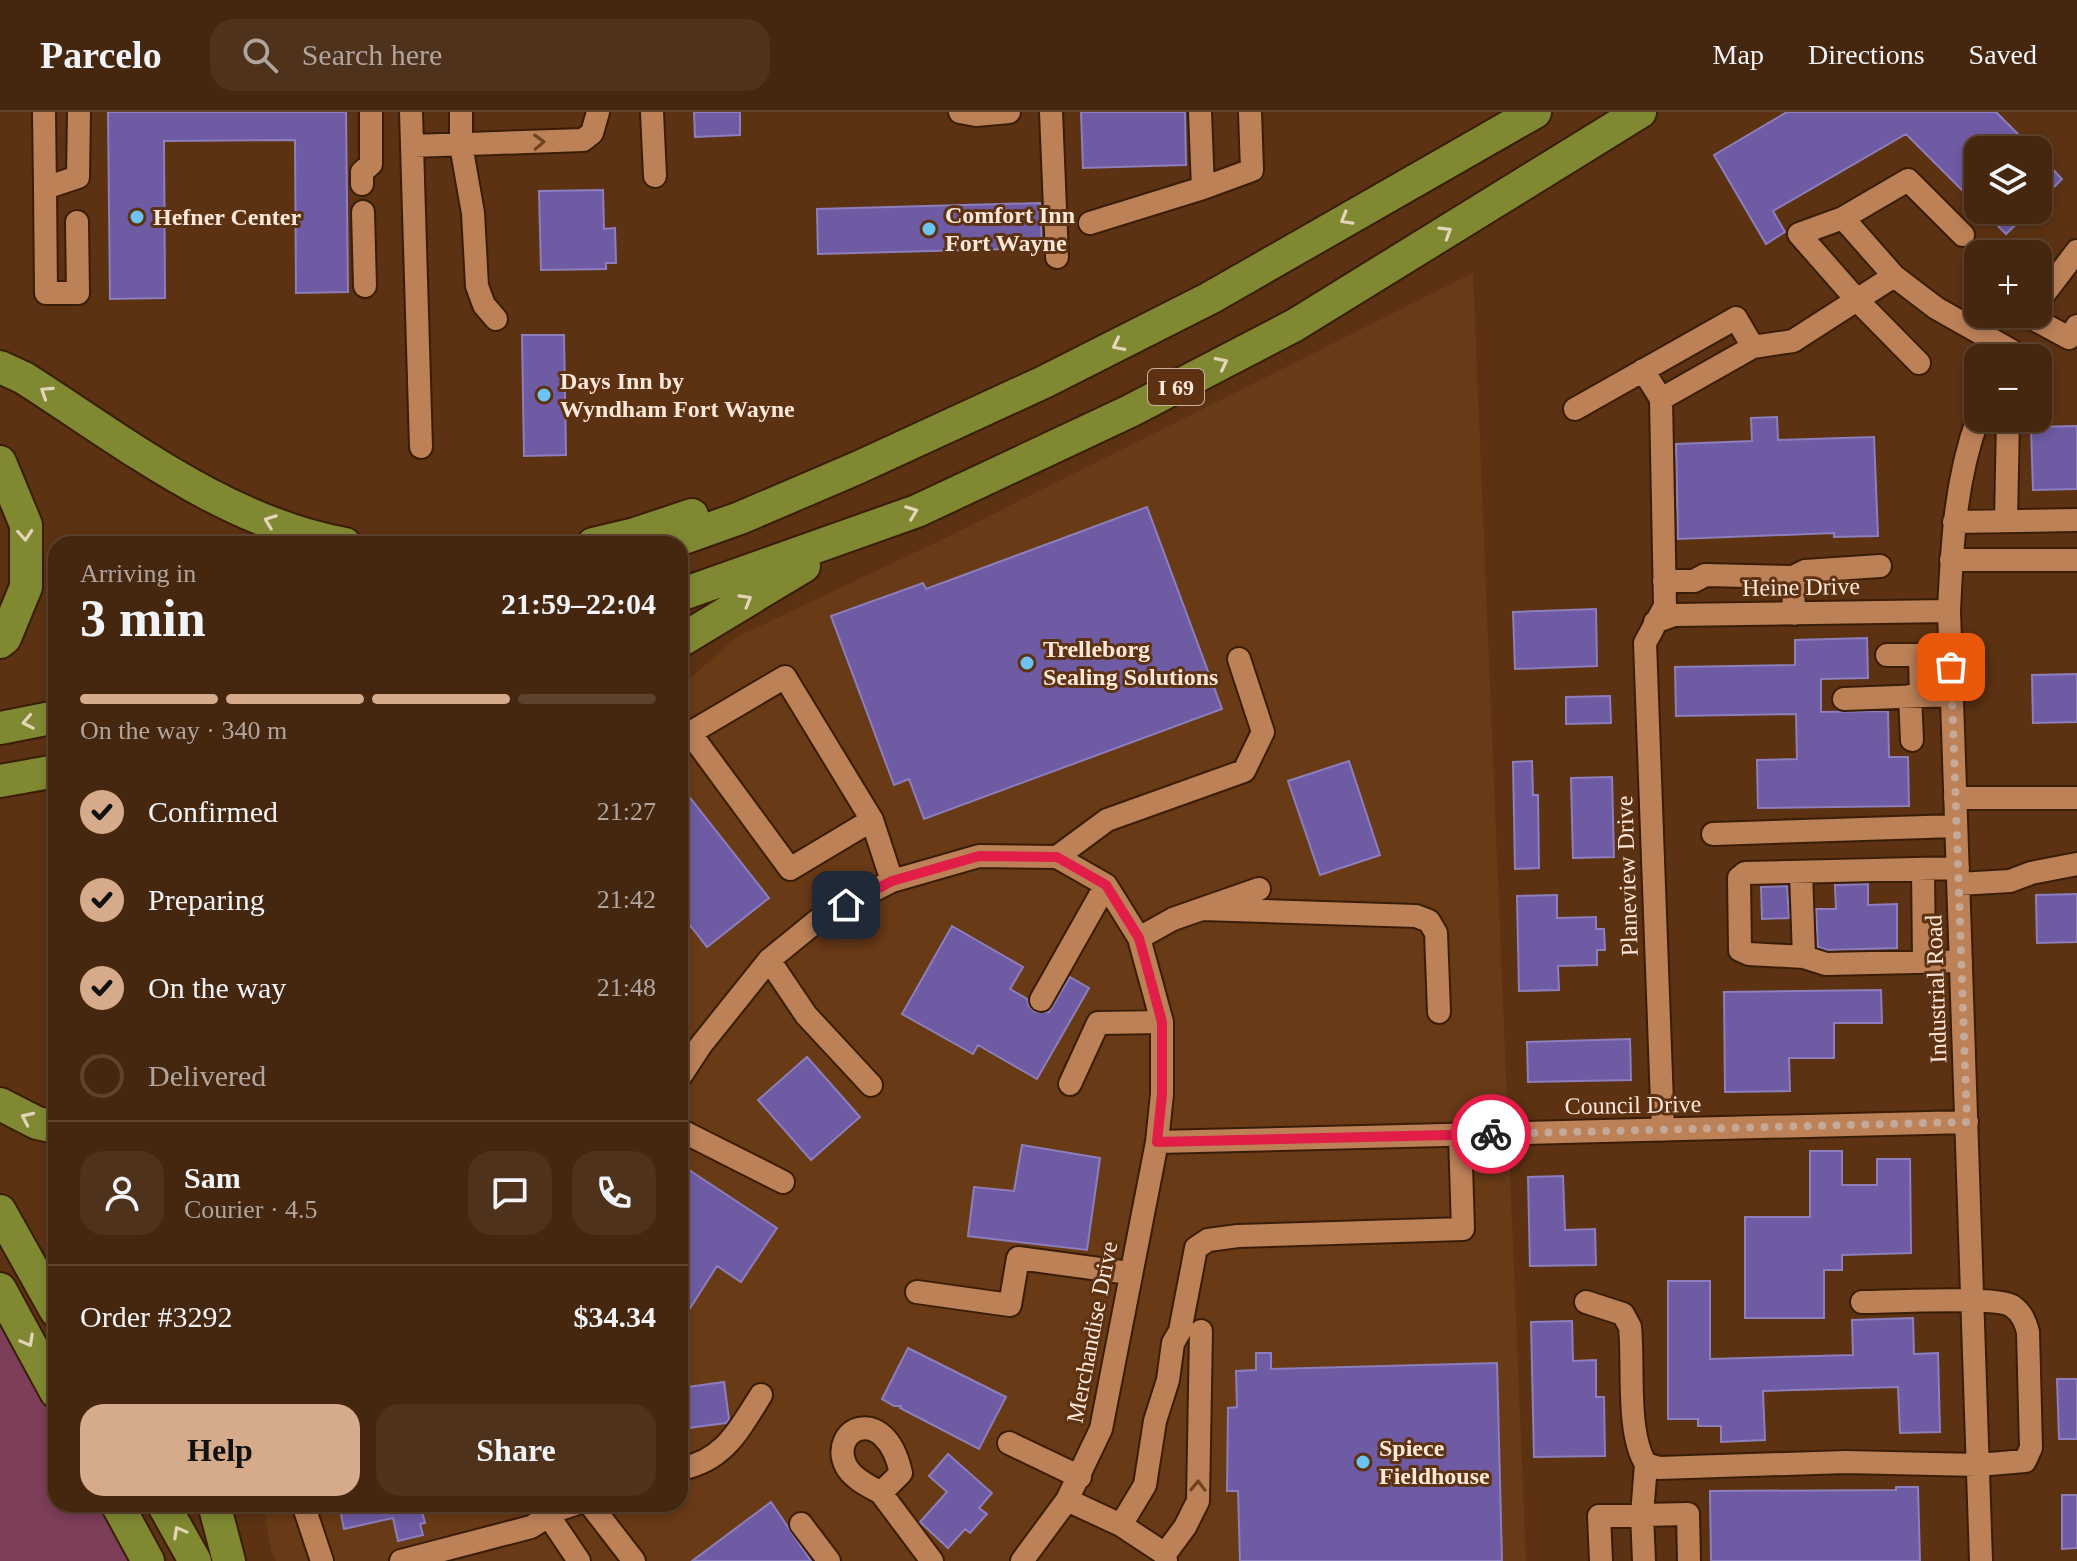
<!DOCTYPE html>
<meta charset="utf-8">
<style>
body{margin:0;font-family:"Times New Roman",serif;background:#4f321c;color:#f1f3f6;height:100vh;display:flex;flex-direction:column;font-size:30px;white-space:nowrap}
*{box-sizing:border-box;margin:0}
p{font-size:26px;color:#b0a59e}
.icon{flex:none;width:44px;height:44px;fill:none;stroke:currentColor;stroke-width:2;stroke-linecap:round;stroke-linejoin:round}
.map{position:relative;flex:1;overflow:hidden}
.details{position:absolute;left:48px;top:424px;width:640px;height:976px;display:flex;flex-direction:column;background:#45260e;border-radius:24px;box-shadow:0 4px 12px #0003,0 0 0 2px #5d432e}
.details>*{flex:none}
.fabs{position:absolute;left:1964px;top:24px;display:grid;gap:16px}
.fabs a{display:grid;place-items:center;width:88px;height:88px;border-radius:16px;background:#45260e;box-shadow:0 4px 12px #0003,0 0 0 2px #5d432e;font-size:40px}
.pin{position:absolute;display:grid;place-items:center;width:68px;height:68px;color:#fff;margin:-34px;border-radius:16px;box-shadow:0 4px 12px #0006}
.courier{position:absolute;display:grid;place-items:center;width:80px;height:80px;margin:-40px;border:6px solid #e11d48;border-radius:50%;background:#fff;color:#222;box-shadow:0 2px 10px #0007}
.head em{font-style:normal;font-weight:700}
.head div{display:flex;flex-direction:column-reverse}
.head{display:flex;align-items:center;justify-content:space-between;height:136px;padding:0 32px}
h1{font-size:52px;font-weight:700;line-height:60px}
.bar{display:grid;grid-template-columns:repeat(4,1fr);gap:12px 8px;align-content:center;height:96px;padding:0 32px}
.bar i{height:10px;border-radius:6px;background:#5d432e}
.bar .active{background:#d6ab8b}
.bar p{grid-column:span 4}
.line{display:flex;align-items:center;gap:20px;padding:0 32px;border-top:2px solid #5d432e}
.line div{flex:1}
.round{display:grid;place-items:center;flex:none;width:84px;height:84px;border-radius:24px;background:#4f321c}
ol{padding:0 32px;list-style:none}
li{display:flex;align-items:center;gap:24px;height:88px}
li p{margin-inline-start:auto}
li .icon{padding:8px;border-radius:50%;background:#d6ab8b;color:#111;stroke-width:4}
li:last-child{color:#b0a59e}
li i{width:44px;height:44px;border:4px solid #5d432e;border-radius:50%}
.primary-button{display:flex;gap:16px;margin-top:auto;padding:16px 32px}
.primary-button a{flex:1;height:92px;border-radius:24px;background:#d6ab8b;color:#111;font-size:32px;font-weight:700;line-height:92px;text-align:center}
.primary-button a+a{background:#4f321c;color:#f1f3f6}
header{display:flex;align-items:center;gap:48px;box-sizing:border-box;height:112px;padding:0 40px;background:#45260e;border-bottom:2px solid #5d432e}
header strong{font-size:38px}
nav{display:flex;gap:44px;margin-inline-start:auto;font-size:28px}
.search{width:560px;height:72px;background:#4f321c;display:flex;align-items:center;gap:20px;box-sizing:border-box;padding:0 28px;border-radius:24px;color:#b0a59e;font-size:30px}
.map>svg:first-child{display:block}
.built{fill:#693a16}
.green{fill:#7d3e59}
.building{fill:#6e5ba3;stroke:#8d7ebd;stroke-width:2}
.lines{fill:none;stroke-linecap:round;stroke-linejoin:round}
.minor-casing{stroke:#3a1d07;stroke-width:26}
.highway-casing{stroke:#3a1d07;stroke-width:36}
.minor{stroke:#bd8158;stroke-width:22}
.highway{stroke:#808932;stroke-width:32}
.oneway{stroke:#6f4220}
.oneway2{stroke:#e4d5ba}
.done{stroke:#c5a895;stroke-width:8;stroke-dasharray:0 14.4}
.route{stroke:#e11d48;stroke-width:10}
.poi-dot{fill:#6cc3f2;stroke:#5c3212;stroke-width:3}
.labels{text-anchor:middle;stroke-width:6;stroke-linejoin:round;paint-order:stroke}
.shield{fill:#5c3212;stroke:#cdb19f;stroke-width:2}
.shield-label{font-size:22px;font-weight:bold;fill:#fde8dc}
.poi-label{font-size:24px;font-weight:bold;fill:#fde8dc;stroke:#5c3212;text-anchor:start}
.street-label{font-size:24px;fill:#fde8dc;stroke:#5c3212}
</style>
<header>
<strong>Parcelo</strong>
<div class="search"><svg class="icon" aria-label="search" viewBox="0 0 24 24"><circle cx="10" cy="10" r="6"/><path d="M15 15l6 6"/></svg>Search here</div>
<nav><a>Map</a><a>Directions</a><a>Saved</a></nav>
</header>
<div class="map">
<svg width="2077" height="1449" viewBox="0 0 2077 1449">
<rect width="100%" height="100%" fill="#5c3212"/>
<!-- built -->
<path class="built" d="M1473,161l53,1288h-1250l-5,-11 -8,-46h417v-817l57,-50 202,-96z"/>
<!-- green -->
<path class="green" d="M0,1213l56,101v78h42l30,57h-128z"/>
<!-- building -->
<path class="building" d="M108,0h238l2,180 -52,1 -1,-153 -131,1 1,157 -55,1z
M694,0h46v23l-45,2z
M1081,0h104l1,53 -103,3z
M1787,0h209l38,38h-56v56l-72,-72 -133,77 12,21 -19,12 -52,-89z
M2038,42l24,25 -24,24z
M603,78l1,39 11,-1 1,35h-10v6l-65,1 -2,-79z
M1040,91l2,45 -224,6 -1,-45z
M1982,98h49l-25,24z
M522,223h42l2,120 -42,1z
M1777,305l1,23 96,-3 4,99 -44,1v-4l-156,6 -2,-95 76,-3 -1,-23z
M2077,314v63l-44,1 -2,-63z
M1147,395l75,202 -298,110 -15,-40 -15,6 -63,-169 92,-33 3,6z
M1596,497l1,57 -82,3 -2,-57z
M1867,526l1,40 -47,1v33l67,-1 1,46h19l1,49 -151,2 -1,-48 40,-1 -1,-45 -120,2 -1,-49 120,-2v-25z
M2077,562v48l-44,1 -1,-48z
M1610,584l1,27 -45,1v-27z
M1349,649l31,94 -60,20 -32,-94z
M1532,649l1,34h5l1,73 -24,1 -2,-107z
M1612,665l2,80 -41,1 -2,-80z
M680,673l89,113 -62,49 -18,-23 -9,7z
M1868,772v21l29,-1v44l-69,2 -10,-3 -2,-38h20l-1,-24z
M1787,774l2,32 -27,1 -1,-32z
M2077,782v48l-40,1 -1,-48z
M1557,783v23l39,-1v12h8l1,21h-8v15l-39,1 1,24 -40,1 -2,-95z
M952,814l71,41 -13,22 17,10 2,7 6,6h14l21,-35 19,11 -52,91 -59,-34 -5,9 -71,-40z
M1881,878l1,33h-48v35h-45l1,33 -65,1 -1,-100z
M1630,927l1,41 -103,2 -1,-40z
M807,945l53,60 -49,43 -53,-60z
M1022,1033l78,13 -13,92 -119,-14 6,-49 40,4z
M1810,1039h32v34h35v-26h33l1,94 -69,2v15h-18v48h-79v-101h65z
M680,1052l97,64 -36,54 -24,-16 -37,58z
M1563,1064l2,54 30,-1 1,36 -66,1 -2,-89z
M1668,1169h42v78l143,-4 -1,-35 61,-2 1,36 24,-1 2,79 -40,1 -2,-46 -135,4 2,49 -44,2v-16h-23v-7h-30z
M1572,1209l1,40 23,-1v37h8l1,59 -71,1 -3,-135z
M908,1236l98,49 -27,52 -79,-41 1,-2h-7l-12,-7z
M1256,1241h15v16l226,-6 5,198h-262l-2,-70h-11l1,-83 9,-1 -1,-36 20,-1z
M2057,1267h20v60h-18z
M724,1270l5,37 -3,4 -46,6v-41z
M948,1342l44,39 -13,15 8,6 -17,19 -5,-4 -17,19 -28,-26 27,-30 -18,-16z
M1896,1375h22l2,74h-209l-1,-70 186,-1z
M2062,1383h15v53l-15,1z
M771,1390l40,59h-119z
M339,1392h91v6l-8,1 3,12 -5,1 3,11 -25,6 -5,-23 -49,11z"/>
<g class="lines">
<defs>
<path id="minor" d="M44,0l1,76 33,-11 1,-65
M411,0l10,335
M461,0v33l12,68 4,73 7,19 12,14
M652,0l3,64
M960,0l16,3 33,-3
M1051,0l6,145
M412,34l171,-6 9,-7 6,-21
M362,72v-12l9,-8v-52
M45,76l1,105h32l-1,-71
M1203,76l49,-18 -2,-58
M363,100l2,74
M1843,106l-44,16 58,66 62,63
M1090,111l113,-35 -3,-76
M1963,123l-55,-55 -65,38 51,58 42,32 76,43
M2038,190l39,-51
M2030,205l39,21 8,-12
M1643,258l18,29 92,-52
M1661,287l4,207 -20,37 18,487
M1575,297l161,-91 17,29 40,-6 101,-65
M1978,306c-23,63 -26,127 -29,193l32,950
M2006,409l2,-103
M1954,410l123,-2
M1951,448h126
M1664,469h30l11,-6 88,2
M1794,502l-1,-37 12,-6 75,-5
M1655,510l19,-7 275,-4
M1887,543h33l1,41
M1910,584l2,44
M1844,587l108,-4
M1955,686h122
M872,708l-82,49 -100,-136 95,-56 87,143 20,61
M1713,722l243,-8
M1057,745l50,-37 137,-49 19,-39 -24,-73
M1958,756l-213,5 -6,5 1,72 9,4 55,3 22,7 135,-3
M1923,757l1,93
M1801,760l3,85
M1959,772l51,-3 21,-8 46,-9
M1202,797l214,7 13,5 7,12 3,79
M1139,826l34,-19 86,-30
M769,848l37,55 65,70
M1041,888l65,-115
M680,965l21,-32 68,-85 54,-44 69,-35 87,-25 78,1 49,28 33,53 23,84v72l-5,48 -56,287 -34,71 -45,61
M1070,972l28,-61 64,-1
M680,1018l103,52
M1157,1030l810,-20
M917,1180l93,13 8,-47 111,15
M1586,1190l37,12 7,13c4,38 -4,106 16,137l13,4 187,-6 132,3 47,-4 6,-13 -3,-116c-2,-9 -7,-20 -16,-26 -15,-10 -125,-4 -150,-4
M1009,1331l71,34
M680,1357c44,-8 59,-39 81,-74
M881,1381c-12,-7 -28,-14 -35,-27 -18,-37 39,-65 55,7l-20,20 51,68
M1067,1388l54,25 44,29 1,7
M303,1392l19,57
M590,1392l44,57
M542,1394l37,55
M801,1412l28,37
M1121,1413l24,-40 10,-64 13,-41 5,-37 7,-12 16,-83 12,-8 30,-4 225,-7 -3,-94
M1165,1442l20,-27 13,-26 3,-170
M401,1449l130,-34 29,-18 15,-5
M1601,1449l-2,-45 89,-2 1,47
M1644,1449l-2,-46 4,-51"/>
<path id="highway" d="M0,255l24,11c100,64 201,144 321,166
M0,350l26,63v62l-21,51 -5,4
M593,432l42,-10 57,-19
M667,432l73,-26 117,-50 187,-86 166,-84 325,-186
M680,483l237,-84 213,-100 165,-86 345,-213
M680,529l124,-75
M0,616l56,-11
M0,669l56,-10
M0,992l37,19 19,4
M0,1099l56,100
M0,1177l56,103
M117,1392l31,57
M163,1392l32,57
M214,1392l15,57"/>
</defs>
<!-- minor casing -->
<use href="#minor" class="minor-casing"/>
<!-- highway casing -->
<use href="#highway" class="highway-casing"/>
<!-- minor -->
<use href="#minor" class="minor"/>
<!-- highway -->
<use href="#highway" class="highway"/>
</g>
<!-- one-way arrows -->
<defs><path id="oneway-chevron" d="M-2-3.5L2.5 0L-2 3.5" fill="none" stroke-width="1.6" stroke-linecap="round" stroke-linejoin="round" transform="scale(2)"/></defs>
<g class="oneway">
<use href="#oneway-chevron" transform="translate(539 30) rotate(-2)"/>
<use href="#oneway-chevron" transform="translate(1198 1374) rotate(-89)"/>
</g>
<g class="oneway2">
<use href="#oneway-chevron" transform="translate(1346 107) rotate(150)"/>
<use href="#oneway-chevron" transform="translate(1446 120) rotate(-32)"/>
<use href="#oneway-chevron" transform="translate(1118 233) rotate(153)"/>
<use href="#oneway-chevron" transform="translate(1222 251) rotate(-27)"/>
<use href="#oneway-chevron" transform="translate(46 280) rotate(-147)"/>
<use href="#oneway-chevron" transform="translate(912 400) rotate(-21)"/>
<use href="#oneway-chevron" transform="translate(270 409) rotate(-159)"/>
<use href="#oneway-chevron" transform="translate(25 423) rotate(86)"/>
<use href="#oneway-chevron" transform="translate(746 488) rotate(-30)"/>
<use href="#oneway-chevron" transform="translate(28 610) rotate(169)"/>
<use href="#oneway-chevron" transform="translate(27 1006) rotate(-155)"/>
<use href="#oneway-chevron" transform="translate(28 1229) rotate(61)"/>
<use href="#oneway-chevron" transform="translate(179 1420) rotate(-119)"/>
</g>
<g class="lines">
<!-- done -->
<path class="done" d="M1491,1022l476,-12 -16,-455"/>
<!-- route -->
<path class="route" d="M846,793l46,-24 87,-25 78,1 49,28 33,53 23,84v72l-5,48 334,-8"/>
</g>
<!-- markers -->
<g class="poi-dot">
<circle cx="137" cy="105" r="8"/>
<circle cx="929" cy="117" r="8"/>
<circle cx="544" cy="283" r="8"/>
<circle cx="1027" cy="551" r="8"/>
<circle cx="1363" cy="1350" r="8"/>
</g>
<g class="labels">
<!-- shield labels -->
<rect class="shield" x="1148" y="257" width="56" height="36" rx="6"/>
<g class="shield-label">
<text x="1176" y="283">I 69</text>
</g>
<!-- poi labels -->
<g class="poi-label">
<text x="945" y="111">Comfort Inn<tspan x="945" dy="28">Fort Wayne</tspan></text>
<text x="153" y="113">Hefner Center</text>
<text x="560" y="277">Days Inn by<tspan x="560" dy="28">Wyndham Fort Wayne</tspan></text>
<text x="1043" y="545">Trelleborg<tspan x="1043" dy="28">Sealing Solutions</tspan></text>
<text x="1379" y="1344">Spiece<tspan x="1379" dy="28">Fieldhouse</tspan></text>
</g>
<!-- street labels -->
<g class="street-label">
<text transform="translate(1801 475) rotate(-1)" y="8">Heine Drive</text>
<text transform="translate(1627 764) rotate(-92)" y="8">Planeview Drive</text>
<text transform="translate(1936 877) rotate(-92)" y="8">Industrial Road</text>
<text transform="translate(1633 993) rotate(-1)" y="8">Council Drive</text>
<text transform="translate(1092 1220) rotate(-79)" y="8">Merchandise Drive</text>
</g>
</g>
</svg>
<div class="fabs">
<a><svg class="icon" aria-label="layers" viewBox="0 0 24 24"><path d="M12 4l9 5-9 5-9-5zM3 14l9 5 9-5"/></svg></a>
<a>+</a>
<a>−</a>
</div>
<div class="pin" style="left:1951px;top:555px;background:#ea580c"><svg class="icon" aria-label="bag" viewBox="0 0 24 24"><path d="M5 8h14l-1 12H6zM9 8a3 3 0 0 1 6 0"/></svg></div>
<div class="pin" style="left:846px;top:793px;background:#1f2937"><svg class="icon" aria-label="home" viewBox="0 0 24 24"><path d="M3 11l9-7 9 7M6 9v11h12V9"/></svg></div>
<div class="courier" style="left:1491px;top:1022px"><svg class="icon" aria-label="bike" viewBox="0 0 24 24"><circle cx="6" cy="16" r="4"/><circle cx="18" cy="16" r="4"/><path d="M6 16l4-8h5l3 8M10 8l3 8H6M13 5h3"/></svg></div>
<section class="details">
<div class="head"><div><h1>3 min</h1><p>Arriving in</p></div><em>21:59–22:04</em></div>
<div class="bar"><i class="active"></i><i class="active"></i><i class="active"></i><i></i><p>On the way · 340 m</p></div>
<ol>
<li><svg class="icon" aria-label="check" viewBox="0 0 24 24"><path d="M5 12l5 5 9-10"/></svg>Confirmed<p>21:27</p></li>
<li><svg class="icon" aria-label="check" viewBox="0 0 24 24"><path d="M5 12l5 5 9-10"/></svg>Preparing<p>21:42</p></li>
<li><svg class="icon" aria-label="check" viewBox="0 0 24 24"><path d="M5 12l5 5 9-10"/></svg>On the way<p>21:48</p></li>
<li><i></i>Delivered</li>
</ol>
<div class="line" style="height:144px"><a class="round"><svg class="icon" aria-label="person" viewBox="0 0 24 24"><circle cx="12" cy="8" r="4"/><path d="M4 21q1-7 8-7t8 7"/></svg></a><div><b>Sam</b><p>Courier · 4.5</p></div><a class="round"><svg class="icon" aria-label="chat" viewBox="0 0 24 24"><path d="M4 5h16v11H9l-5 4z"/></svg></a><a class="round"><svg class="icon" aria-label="phone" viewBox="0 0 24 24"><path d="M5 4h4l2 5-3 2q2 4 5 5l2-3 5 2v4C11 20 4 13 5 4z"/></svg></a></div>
<div class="line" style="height:104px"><div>Order #3292</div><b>$34.34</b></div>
<div class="primary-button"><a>Help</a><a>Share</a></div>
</section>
</div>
